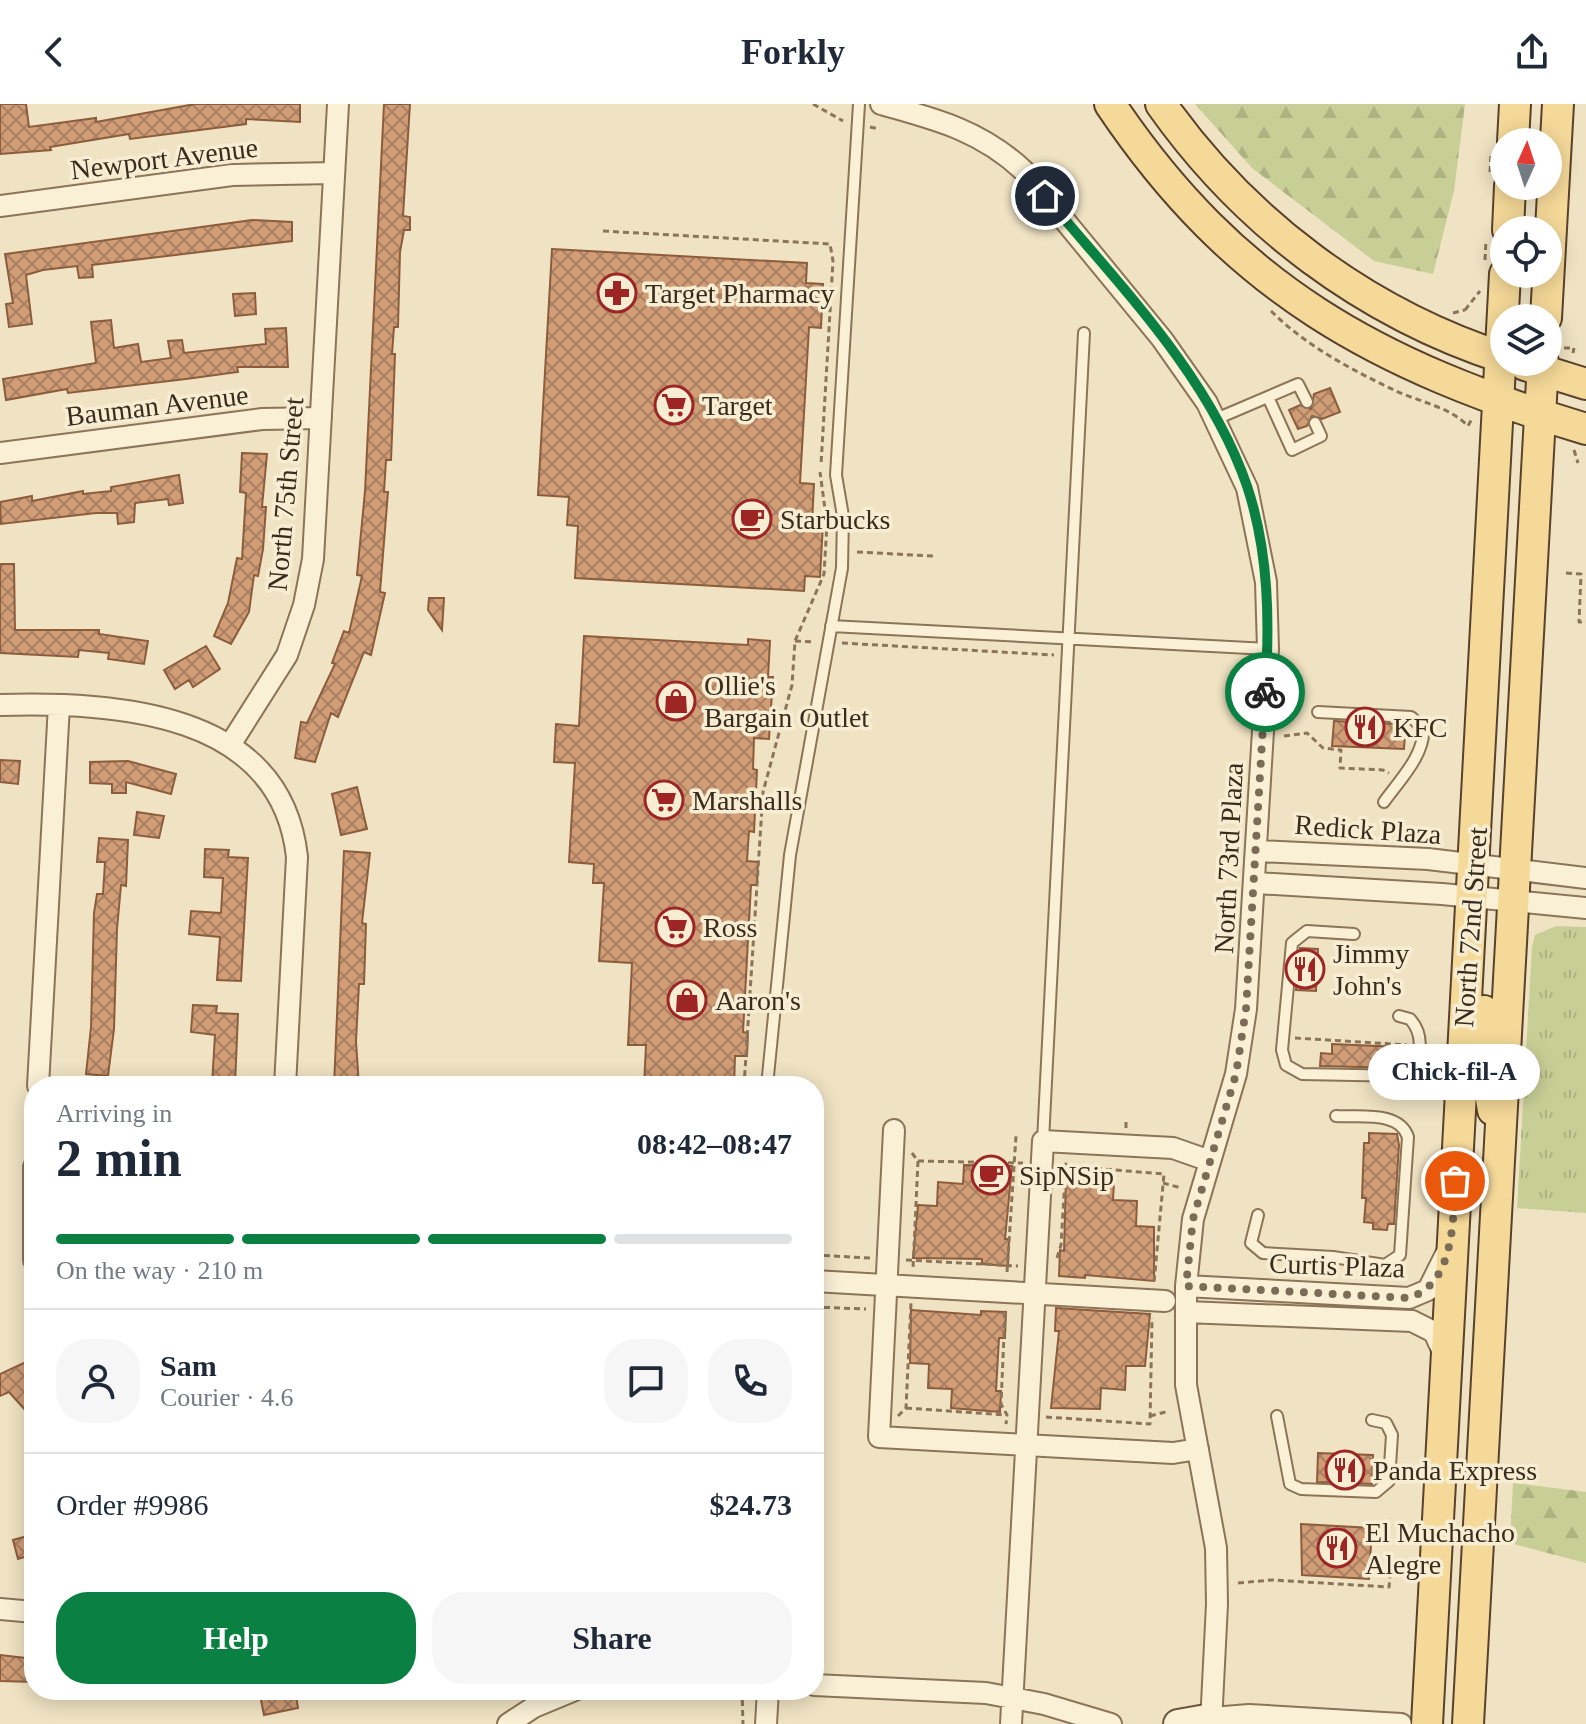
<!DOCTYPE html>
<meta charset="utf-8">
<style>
body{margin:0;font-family:"Times New Roman",serif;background:#f6f6f7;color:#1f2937;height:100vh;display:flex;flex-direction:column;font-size:30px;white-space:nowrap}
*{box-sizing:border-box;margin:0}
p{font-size:26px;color:#747a83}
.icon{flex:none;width:44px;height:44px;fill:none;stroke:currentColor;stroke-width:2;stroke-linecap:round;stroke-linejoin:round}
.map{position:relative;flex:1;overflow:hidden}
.drawer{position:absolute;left:24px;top:972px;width:800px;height:624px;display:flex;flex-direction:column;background:#fff;border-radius:32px;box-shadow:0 4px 20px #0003}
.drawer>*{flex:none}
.needle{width:52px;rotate:3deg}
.buttons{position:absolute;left:1490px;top:24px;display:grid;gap:16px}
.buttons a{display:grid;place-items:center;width:72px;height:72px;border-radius:50%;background:#fff;box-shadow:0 4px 20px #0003;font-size:40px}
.pin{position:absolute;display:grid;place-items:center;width:68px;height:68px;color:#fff;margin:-34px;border:4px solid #fff;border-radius:50%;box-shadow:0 2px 8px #0007}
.courier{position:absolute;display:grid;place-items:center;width:80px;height:80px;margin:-40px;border:6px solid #0b8043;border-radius:50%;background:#fff;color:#222;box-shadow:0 2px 10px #0007}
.bubble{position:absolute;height:56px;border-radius:28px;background:#fff;box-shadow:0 4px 20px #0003;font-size:26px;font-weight:600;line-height:56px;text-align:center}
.head em{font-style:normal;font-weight:600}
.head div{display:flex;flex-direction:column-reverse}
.head{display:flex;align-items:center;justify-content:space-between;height:136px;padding:0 32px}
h1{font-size:52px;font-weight:600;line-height:60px}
.bar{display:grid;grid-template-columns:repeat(4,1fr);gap:12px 8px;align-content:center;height:96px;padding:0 32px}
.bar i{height:10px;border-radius:6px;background:#e0e1e3}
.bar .selected{background:#0b8043}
.bar p{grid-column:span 4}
.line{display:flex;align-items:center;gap:20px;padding:0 32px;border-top:2px solid #e0e1e3}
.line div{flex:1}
.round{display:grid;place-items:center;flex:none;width:84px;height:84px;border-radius:32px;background:#f6f6f7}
.action{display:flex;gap:16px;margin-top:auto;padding:16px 32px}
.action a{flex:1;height:92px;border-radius:32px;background:#0b8043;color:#fff;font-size:32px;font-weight:600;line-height:92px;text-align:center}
.action a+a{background:#f6f6f7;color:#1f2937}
header{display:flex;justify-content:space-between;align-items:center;height:104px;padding:0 32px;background:#fff;font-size:36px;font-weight:600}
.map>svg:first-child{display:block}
.grass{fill:url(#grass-tufts)}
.forest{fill:url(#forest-firs)}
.building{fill:url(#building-cross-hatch);stroke:#8c5d3d;stroke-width:2}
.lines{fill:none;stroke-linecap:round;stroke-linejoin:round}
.lane-casing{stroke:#8b7458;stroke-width:14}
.street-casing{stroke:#8b7458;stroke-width:24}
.secondary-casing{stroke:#6d553c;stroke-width:32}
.primary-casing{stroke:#59422d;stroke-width:34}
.path{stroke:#8b7458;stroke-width:3;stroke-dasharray:6 4;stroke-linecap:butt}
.lane{stroke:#faf0d6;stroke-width:10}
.street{stroke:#faf0d6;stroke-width:20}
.secondary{stroke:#faf0d6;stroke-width:28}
.primary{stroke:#f5d999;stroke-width:30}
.done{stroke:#7a6c57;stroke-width:8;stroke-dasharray:0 14.4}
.route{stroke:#0b8043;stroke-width:10}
.labels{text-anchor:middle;stroke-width:7;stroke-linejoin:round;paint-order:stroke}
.street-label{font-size:28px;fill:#3a2c1d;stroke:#f7edd3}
.poi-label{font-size:28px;fill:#3a2c1d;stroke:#f7edd3;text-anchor:start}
</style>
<header><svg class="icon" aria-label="back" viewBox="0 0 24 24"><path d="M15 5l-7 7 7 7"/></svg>Forkly<svg class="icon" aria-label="share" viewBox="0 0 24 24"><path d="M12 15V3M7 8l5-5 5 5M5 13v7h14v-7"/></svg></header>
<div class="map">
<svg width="1586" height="1620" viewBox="0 0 1586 1620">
<defs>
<pattern id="grass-tufts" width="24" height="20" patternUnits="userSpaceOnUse" patternTransform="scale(2)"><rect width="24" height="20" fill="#c8cf96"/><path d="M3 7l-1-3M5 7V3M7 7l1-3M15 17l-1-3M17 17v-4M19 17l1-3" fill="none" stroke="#adb281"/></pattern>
<pattern id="forest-firs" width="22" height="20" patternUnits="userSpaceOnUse" patternTransform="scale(2)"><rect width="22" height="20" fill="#c8cf96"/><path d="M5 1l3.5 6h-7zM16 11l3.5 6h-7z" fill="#adb281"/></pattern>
<pattern id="building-cross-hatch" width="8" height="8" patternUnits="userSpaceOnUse" patternTransform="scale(2)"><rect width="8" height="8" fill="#d09d77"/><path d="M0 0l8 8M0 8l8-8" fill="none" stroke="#aa8061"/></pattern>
</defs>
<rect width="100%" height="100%" fill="#f0e3c3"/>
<!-- grass -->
<path class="grass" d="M1556,822l30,1v286l-69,-5 15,-261 3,-12z"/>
<!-- forest -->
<path class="forest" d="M1195,0h270l-11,87 -21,83 -59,-13 -122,-93z
M1513,1379l73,9v71l-76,-20z"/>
<!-- building -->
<path class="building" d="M0,0h26l3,23 67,-9v4l99,-18h105v18l-54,-3v5l-116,15 -1,-5 -79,13 1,3 -51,4z
M384,0h26l-7,112 7,1v13h-6l-4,22 -2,75h-4l-2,27h3l-3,82 -1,24h-5l-2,32h4l-8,100 5,1 -14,62 -7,-3 -26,65 -7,-4 -16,49 -20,-4 6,-36 6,1 28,-59 -3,-1 12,-32 5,2 13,-57 -5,-1 8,-84z
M252,116l40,2v19l-200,24 1,12 -14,1 -2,-12 -34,4 -17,5 6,49 -23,3 -3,-23 7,-1 -8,-49z
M552,145l255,14 -1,20 17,1 -2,44 -12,-1 -9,156 14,1 -2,40h11l-3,53 -15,-1 -1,15 -229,-13 3,-52 -11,-1 2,-28 -31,-2z
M255,189l1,21 -21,2 -2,-22z
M111,216l3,28 24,-4 3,18 30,-4 -3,-17 14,-1 2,13 82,-9 -1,-15 21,-1 2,39h-51l1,5 -52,7 -118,14 -1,-4 -61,11 -3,-21 93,-16 -5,-41z
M1330,284l10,24 -18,7 -10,-3 -5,10 -9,3 -9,-19 11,-5 11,4 3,-15z
M242,349l25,1 -5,53h4l-3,42 -5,27 -4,-1 -5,37 -18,32 -17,-8 14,-33 9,-45 5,1 4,-66 -6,-1z
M179,371l4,28 -14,2 -1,-6 -33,4 -1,19 -16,2 -1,-11h-21l-95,11 -1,-22 32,-6v5l51,-10v3l28,-3v-4z
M0,460h14l1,66h84v4l49,7 -4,23 -36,-5 1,-6 -30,-3 -1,7 -78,-4z
M429,494h15l-2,32 -14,-20z
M584,532l164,9v-6l22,2 -2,36h5l-4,62 -15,-1 -1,31 4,1 -3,62 -5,-1 -2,30 11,1 -1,23h-6l-8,147 5,1 -1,23h-12l-1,30h-90l2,-41h-18l4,-82 -33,-2 5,-78h-11l1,-19 -25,-2 6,-99 -21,-1 2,-38 23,2z
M206,542l14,23 -27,18 -4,-7 -14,9 -11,-19z
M1334,617l64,3v10h7l-1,15 -72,-3z
M0,656l20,1 -2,23 -18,-2z
M128,657l48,13 -5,20 -45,-12v11h-14v-9l-22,-1v-21z
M357,683l10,42 -26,6 -9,-41z
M137,708l27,4 -5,22 -25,-3z
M99,734l29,2 -2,46 -5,-1 -4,44 -3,100 -6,47 -22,-2 5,-47 3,-114 3,-19h6l2,-32h-8z
M205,745l24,1 -1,7 20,1 -7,123 -24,-1 3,-43 -31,-3 2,-23 30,2 2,-35 -19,-1z
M344,747l26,2 -8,70 4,1 -2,60h-5l-3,57 3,45h-25z
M1300,844l18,1 -2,42 -20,-1z
M193,901l24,1 -1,7 22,1 -3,71 -23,-1 3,-49 -24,-3z
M1332,940l68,3 -1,21 -79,-2 1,-13 11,1z
M1369,1029l28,1 2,11 -5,79h-6l-1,6 -14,-1v-6l-9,-1 2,-24h-4l2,-55h5z
M964,1061l48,1 -7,73h4l-1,27 -26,-2v-5l-69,-1 5,-53 19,1 1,-24 25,2z
M1066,1073l48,5 -1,18 24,1 -1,25 18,1v54l-69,-6v3l-26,-2 1,-26 4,1z
M1056,1204l94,6 -5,52h-19l-1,24 -24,-2 -1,21 -49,-1 8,-77h-4z
M911,1206l70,5v-4l25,1 -1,26h-6l-3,53h5l-1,21 -49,-4 1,-19 -24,-1 1,-24 -19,-1z
M28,1257l6,13v46l-25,-28 -9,4v-22z
M1318,1349l55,2 -1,29 -55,-2z
M1301,1420l71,4 -3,51 -67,-4z
M34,1430v20l-16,5 -5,-19z
M0,1551l34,4v23l-34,-1z
M259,1586h36l3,18 -34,7z"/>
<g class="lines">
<defs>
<path id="lane" d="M1268,293l24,53 29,-14 -6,-13
M1216,315l82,-35 9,18
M831,522l437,23
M1318,608l93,5 12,11c3,26 -25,54 -39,74
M1354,830l-47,-3 -15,12 -10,107 4,15 16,9 104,2c16,-14 19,-41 4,-57l-11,-3
M767,982l23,-231 52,-287 1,-52 -7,-41 23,-371
M1043,1037l41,-808
M1258,1111l-7,28 12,10 70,4 52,8 15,-10 8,-118c-9,-27 -49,-19 -72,-21
M1277,1312l13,68 11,5 75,3 13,-11 3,-46 -6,-12 -14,-3"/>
<path id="street" d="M881,0c55,15 101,27 143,67l138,168 45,64 40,85 19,94 2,67 -22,360 -10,65 -43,145 -7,67v99l30,163 1,56 -6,120
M0,102l232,-31 102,-2
M0,349l262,-34 59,-1
M0,601c116,-3 281,6 297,152l-12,229
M230,641l57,-90 17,-50 9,-46 25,-455
M1257,747l171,8 158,19
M1256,779l186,11 144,14
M38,982l21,-381
M894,1026l-15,307 294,16 25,-4
M34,1063v93
M814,1177l351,20
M1186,1182l223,12 19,-8 18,-36
M1186,1208l226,9 22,11 10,22
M0,1505l34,3
M814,1581l172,8 58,11 67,20
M1212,1614l37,-3 152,9
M508,1620l26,-17 41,-17
M766,1620l2,-34
M1011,1620l32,-583 130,7 37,13"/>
<path id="secondary" d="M1178,1620l34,-6"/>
<path id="primary" d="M1110,0c124,185 267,262 476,325
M1161,0c84,119 204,209 343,254
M1513,38l2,-38
M1508,126l2,-44
M1546,214l12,-214
M1525,261l61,19
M1484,907l-1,43 10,56
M1427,1620l78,-1450
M1468,1620l75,-1362"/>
</defs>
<!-- lane casing -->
<use href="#lane" class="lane-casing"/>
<!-- street casing -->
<use href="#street" class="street-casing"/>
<!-- secondary casing -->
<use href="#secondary" class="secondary-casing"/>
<!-- primary casing -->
<use href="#primary" class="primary-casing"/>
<!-- path -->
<path class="path" d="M813,0l30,17
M870,23l9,2
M1490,68l1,-20
M603,127l227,13 3,17 -12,204
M1485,156l1,-20
M1465,206l15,-19
M1271,207c35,35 81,59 125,80 24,11 54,16 72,35l5,-9
M1453,209l12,-3
M1564,244h10l-1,5
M1574,346l4,13
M857,448l76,4
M1566,469l15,1 -2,48h7
M795,537l19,1
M842,539l212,12
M1284,632l23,-3 16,15 18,2 -1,18 43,2 6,3
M1295,934l112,7
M744,982l19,-294 29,-107 3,-44 29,-67 3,-50 -7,-52
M1126,1024v-10
M912,1049l6,8 -5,107
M918,1057l105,2
M1066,1062l98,8 -10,109
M1163,1079l18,5
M814,1151l56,3
M1057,1154l4,-13 5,-83
M906,1156l112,6
M1007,1168l9,-136
M814,1203l52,2
M1005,1208l-4,92 6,11 -1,9
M906,1304l100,7
M898,1312l8,-8 5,-105
M1150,1312l19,-5
M1046,1313l104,7 2,-106
M1238,1479l34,-3 117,7 2,-22h18
M742,1586l1,34"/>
<!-- lane -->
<use href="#lane" class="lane"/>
<!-- street -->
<use href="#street" class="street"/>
<!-- secondary -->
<use href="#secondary" class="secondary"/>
<!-- primary -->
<use href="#primary" class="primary"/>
</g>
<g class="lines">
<!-- done -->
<path class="done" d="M1265,588l-19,317 -10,65 -43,145 -7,67 223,12c46,-15 44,-78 46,-117"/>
<!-- route -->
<path class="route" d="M1045,92c74,89 164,179 202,290 22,66 23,137 18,206"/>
</g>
<!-- icons -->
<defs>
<symbol id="pharmacy-ring" viewBox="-11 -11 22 22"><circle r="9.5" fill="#f7edd3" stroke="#9d2625" stroke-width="1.5"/><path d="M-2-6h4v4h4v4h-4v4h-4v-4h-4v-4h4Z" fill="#9d2625"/></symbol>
<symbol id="supermarket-ring" viewBox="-11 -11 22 22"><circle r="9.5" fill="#f7edd3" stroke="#9d2625" stroke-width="1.5"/><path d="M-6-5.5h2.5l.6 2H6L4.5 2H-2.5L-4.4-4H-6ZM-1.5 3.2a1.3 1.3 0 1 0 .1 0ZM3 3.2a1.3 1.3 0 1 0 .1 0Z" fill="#9d2625"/></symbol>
<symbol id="cafe-ring" viewBox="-11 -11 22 22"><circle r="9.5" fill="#f7edd3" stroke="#9d2625" stroke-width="1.5"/><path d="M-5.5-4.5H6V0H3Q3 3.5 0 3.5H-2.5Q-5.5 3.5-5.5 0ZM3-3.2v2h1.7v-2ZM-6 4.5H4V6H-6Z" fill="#9d2625"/></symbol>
<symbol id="shop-ring" viewBox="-11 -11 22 22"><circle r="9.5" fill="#f7edd3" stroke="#9d2625" stroke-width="1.5"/><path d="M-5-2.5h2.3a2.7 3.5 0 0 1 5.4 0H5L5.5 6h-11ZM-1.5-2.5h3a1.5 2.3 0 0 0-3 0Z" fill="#9d2625"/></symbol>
<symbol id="restaurant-ring" viewBox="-11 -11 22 22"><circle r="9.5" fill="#f7edd3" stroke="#9d2625" stroke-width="1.5"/><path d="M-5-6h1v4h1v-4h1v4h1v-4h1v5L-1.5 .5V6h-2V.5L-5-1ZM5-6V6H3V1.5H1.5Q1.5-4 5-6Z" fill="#9d2625"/></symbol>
</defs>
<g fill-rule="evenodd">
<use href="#pharmacy-ring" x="595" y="167" width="44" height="44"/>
<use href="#supermarket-ring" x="652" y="279" width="44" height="44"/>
<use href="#cafe-ring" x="730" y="393" width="44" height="44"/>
<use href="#shop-ring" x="654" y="575" width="44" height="44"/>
<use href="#restaurant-ring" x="1343" y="601" width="44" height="44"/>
<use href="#supermarket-ring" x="642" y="674" width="44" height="44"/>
<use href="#supermarket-ring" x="653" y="801" width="44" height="44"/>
<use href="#restaurant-ring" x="1283" y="843" width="44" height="44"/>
<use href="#shop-ring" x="665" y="874" width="44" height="44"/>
<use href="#cafe-ring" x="969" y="1049" width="44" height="44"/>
<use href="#restaurant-ring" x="1323" y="1344" width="44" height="44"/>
<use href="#restaurant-ring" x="1315" y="1422" width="44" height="44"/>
</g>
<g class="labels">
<!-- street labels -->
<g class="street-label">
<text transform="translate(164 54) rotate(-7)" y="10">Newport Avenue</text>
<text transform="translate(157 301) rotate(-7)" y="10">Bauman Avenue</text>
<text transform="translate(285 390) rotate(-85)" y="10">North 75th Street</text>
<text transform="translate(1368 725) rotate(4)" y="10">Redick Plaza</text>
<text transform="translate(1228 754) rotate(-87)" y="10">North 73rd Plaza</text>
<text transform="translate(1470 823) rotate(-86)" y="10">North 72nd Street</text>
<text transform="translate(1337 1161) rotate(2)" y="10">Curtis Plaza</text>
</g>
<!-- poi labels -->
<g class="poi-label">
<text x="645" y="199">Target Pharmacy</text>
<text x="702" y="311">Target</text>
<text x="780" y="425">Starbucks</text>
<text x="704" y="591">Ollie's<tspan x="704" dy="32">Bargain Outlet</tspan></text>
<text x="1393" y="633">KFC</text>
<text x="692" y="706">Marshalls</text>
<text x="703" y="833">Ross</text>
<text x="1333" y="859">Jimmy<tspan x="1333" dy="32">John's</tspan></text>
<text x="715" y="906">Aaron's</text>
<text x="1019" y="1081">SipNSip</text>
<text x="1373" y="1376">Panda Express</text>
<text x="1365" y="1438">El Muchacho<tspan x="1365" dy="32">Alegre</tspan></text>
</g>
</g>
</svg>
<div class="buttons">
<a><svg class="needle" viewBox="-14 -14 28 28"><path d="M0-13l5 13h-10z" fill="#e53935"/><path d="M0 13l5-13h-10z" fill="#747a83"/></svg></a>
<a><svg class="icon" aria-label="locate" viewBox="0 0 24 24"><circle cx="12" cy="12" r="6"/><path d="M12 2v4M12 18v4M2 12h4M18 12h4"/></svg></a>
<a><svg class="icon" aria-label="layers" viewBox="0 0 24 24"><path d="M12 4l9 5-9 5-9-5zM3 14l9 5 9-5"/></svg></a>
</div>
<div class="pin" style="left:1455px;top:1077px;background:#ea580c"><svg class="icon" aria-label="bag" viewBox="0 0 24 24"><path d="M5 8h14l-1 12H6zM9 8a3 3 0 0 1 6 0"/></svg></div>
<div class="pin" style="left:1045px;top:92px;background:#1f2937"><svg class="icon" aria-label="home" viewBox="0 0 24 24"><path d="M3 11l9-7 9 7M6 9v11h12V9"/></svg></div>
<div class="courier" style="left:1265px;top:588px"><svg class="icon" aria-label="bike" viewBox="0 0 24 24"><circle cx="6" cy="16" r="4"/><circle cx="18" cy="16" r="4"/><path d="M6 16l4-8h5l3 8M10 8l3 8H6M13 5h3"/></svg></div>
<div class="bubble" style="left:1368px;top:940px;width:172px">Chick-fil-A</div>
<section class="drawer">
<div class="head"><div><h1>2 min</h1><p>Arriving in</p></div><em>08:42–08:47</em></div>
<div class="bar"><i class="selected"></i><i class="selected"></i><i class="selected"></i><i></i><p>On the way · 210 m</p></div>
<div class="line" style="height:144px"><a class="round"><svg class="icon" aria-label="person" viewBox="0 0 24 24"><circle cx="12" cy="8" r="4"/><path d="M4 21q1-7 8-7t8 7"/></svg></a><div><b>Sam</b><p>Courier · 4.6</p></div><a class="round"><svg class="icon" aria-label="chat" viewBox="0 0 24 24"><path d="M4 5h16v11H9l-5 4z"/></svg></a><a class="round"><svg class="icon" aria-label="phone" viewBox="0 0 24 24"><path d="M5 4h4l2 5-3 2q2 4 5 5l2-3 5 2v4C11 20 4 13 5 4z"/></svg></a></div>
<div class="line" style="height:104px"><div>Order #9986</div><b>$24.73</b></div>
<div class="action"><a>Help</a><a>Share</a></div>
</section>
</div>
